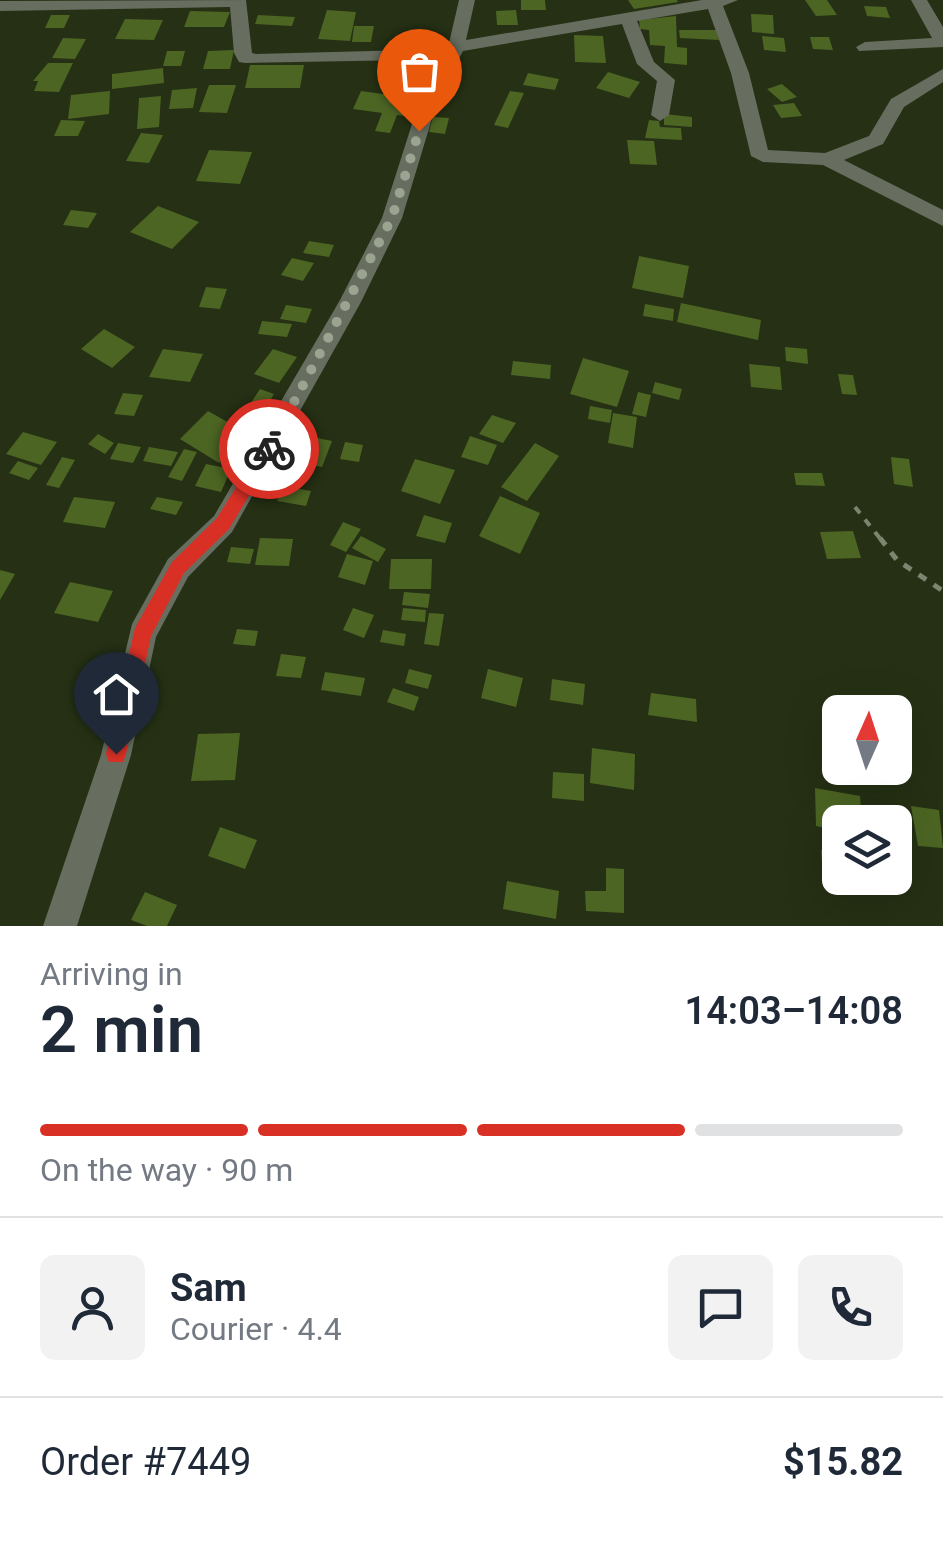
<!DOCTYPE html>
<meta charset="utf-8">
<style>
body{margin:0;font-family:Roboto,sans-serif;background:#f2f2f3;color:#1f2937;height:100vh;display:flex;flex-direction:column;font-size:38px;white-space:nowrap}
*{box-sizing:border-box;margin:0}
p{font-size:32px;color:#747a83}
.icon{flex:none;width:55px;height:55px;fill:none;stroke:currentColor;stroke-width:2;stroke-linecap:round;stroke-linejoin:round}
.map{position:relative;height:926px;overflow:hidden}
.details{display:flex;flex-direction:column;background:#fff;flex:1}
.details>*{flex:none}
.needle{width:65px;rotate:3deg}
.controls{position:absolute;left:822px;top:695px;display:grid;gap:20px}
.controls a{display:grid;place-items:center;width:90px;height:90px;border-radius:15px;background:#fff;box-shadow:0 10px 40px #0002;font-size:50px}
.pin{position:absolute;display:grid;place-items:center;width:85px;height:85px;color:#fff;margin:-102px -42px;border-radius:50% 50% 50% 0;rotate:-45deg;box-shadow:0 0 10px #0007}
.pin .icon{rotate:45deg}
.courier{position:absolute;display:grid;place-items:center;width:100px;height:100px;margin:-50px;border:8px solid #d93025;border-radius:50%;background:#fff;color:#222;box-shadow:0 2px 12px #0007}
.headline em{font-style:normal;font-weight:600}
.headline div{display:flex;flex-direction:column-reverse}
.headline{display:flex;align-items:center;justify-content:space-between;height:170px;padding:0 40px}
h1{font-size:65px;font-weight:600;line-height:75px}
.bar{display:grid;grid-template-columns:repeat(4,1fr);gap:15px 10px;align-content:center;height:120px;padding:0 40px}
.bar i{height:12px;border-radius:8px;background:#e0e1e3}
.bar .active{background:#d93025}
.bar p{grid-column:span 4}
.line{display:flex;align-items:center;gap:25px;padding:0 40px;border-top:2px solid #e0e1e3}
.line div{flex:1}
.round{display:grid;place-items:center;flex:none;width:105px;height:105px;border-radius:15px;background:#f2f2f3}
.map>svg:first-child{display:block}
.building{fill:#4c6523}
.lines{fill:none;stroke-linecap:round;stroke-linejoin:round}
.path-far1{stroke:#7c856f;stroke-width:4;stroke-dasharray:8 8;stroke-linecap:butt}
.path{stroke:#7c856f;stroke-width:5;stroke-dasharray:9 9;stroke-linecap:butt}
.minor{fill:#676d5f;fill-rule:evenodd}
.route{fill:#d93025}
.done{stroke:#9ba490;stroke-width:10;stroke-dasharray:0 18}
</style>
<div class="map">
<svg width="943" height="926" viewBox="0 0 943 926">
<rect width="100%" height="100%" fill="#253014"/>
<!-- building -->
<path class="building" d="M521,0h24l1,10h-25z
M628,0h49l1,2 -44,7z
M805,0h22l10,15 -21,1z
M864,6l22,1 4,11 -23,-2z
M327,10l29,2 -6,29 -32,-2z
M516,10l2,15h-21l-1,-14z
M190,11l40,1 -6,15h-40z
M751,14l22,1 1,19 -22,-2z
M51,15h19l-6,13h-19z
M258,15l37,2 -3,9 -37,-2z
M676,16l1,31 10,1v17l-23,-2 1,-17 -15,-1 -1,-15 -9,-1 -1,-9z
M125,19l38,1 -9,20 -39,-1z
M354,26h20l-3,16h-19z
M679,30h37l3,10 -39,-2z
M574,35l29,1 3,27 -31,-1z
M762,36l22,2 2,14 -22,-2z
M810,37h19l4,13 -20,-1z
M63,38l23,1 -11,20 -23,-1z
M234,50l-4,19h-27l5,-18z
M167,51h18l-4,15h-18z
M48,63h25l-14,29 -25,-1 4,-10h-5z
M250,65h54l-4,23h-55z
M163,68l1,15 -52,6v-15z
M608,72l32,10 -11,16 -33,-10z
M528,73l31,6 -4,11 -32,-5z
M782,84l15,13 -15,5 -15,-13z
M209,85h27l-9,28 -28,-1z
M197,88l-4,20 -24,1 3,-19z
M110,91l-1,23 -41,5 3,-24z
M361,91l51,7 -6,18 -9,-1 -7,18 -15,-2 7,-18 -29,-4z
M510,91l14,2 -16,35 -14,-3z
M161,96l-2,31 -22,2 2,-31z
M794,103l8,13 -21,2 -8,-13z
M664,114l28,3v10l-28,-2z
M433,117l16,1 -4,16 -16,-2z
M61,120l24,1 -7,15h-24z
M649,120l10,1 1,6 21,1 1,12 -37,-2z
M141,133l22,2 -14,28 -23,-2z
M627,140l27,1 3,24 -27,-1z
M209,150l43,2 -12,32 -44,-3z
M158,206l41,16 -27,27 -42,-17z
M71,210l26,3 -9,15 -25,-3z
M309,241l25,4 -5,12 -26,-4z
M639,256l50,10 -6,32 -51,-10z
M292,258l22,5 -11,18 -22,-6z
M206,287l21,2 -7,20 -21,-2z
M681,303l80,17 -3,20 -81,-18z
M645,304l29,5 -1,12 -30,-5z
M286,305l26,4 -6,14 -26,-4z
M262,321l30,3 -5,13 -29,-3z
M104,329l31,18 -23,21 -31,-19z
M785,347l22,2 1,15 -22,-3z
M163,349l40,5 -13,28 -41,-5z
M273,349l24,8 -18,26 -25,-9z
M583,358l46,13 -12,36 -47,-13z
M513,361l38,4 -1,14 -39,-4z
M749,364l31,3 2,23 -31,-3z
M838,374l15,1 4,20 -15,-1z
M655,382l27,7 -3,11 -27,-7z
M260,389l14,5 -16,26 -15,-5z
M638,392l13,3 -5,22 -14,-3z
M123,393l20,2 -9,21 -20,-2z
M590,406l22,4 -2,13 -22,-4z
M208,411l39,22 -28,30 -39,-24z
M613,413l24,4 -4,31 -25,-5z
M492,415l24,8 -13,20 -24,-9z
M23,432l34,10 -16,23 -35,-11z
M98,434l16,9 -9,11 -17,-10z
M303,435l29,6 -10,26 -29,-6z
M470,436l27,9 -9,20 -27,-8z
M345,442l18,3 -4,17 -19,-3z
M118,443l23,4 -8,16 -23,-4z
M535,443l24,13 -32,45 -26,-14z
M149,447l29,5 -7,14 -28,-5z
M184,449l13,3 -15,29 -14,-4z
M62,457l13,3 -16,28 -13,-3z
M891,457l18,2 4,28 -19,-3z
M415,459l40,11 -15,34 -39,-13z
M18,461l20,7 -9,12 -20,-7z
M206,464l25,5 -10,23 -26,-6z
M794,473h28l3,13 -29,-1z
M283,486l28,5 -5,15 -29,-5z
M500,496l40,17 -20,41 -41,-18z
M74,497l41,5 -10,26 -42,-6z
M157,497l26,5 -7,13 -26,-6z
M424,515l28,8 -7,20 -29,-7z
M343,522l18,7 -15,23 -16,-7z
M853,531l8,27 -34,1 -7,-27z
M361,536l25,13 -8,13 -26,-14z
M260,538l33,1 -4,27 -34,-1z
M231,547l23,2 -4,15 -23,-2z
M347,554l26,7 -8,24 -27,-8z
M391,559h41l-1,30h-42z
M0,570l15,4 -15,26z
M70,582l43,9 -15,31 -44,-9z
M404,592l26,2 -2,14 -26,-3z
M353,608l21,7 -10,23 -21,-8z
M403,608l23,2 -1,12 -24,-2z
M429,613l15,1 -5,32 -15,-2z
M237,629l21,2 -3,15 -22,-2z
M383,630l23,4 -2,12 -24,-4z
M281,654l25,3 -5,21 -25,-2z
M409,669l23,6 -4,14 -23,-6z
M488,669l35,9 -7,29 -35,-9z
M325,672l40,6 -4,18 -40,-6z
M552,679l33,5 -2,21 -33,-5z
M393,688l26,9 -5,14 -27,-9z
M651,693l45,6 1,23 -49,-7z
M240,733l-5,47 -44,1 7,-47z
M592,748l43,6 -1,36 -44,-7z
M553,772l31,2v27l-32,-3z
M815,788l45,8 2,26h-22v9l-24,-5z
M911,806l28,4 4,38 -25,-2z
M220,827l37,13 -12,29 -37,-13z
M821,850l19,3v25h43l1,9 -61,-10z
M606,868l18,1v44l-38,-2 -1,-20h21z
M507,881l52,10 -3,28 -53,-10z
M145,892l32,13 -10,21h-20l-16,-6z"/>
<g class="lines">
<!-- path-far1 -->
<path class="path-far1" d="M855,507l27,34"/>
<!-- path -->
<path class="path" d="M880,538l17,22 46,31"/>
<!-- minor -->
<path class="minor" d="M246,0l6,53 4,1 154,-4 39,-7 10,-43h16l-9,40 236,-40h36l-15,6 26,67 19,77 57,3 44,-17 22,-37 52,-30v13l-39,25 -21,37 -39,16 99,50v16l-120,-61 -60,-3 -12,-6 -20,-83 -23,-64 -71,12 17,41 21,18 -6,35 -9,6 -9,-6 6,-34 -20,-17 -15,-40 -159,27 -26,51 -35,116 -41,84 -129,230 -44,45 -32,60 -25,118 -54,171h-34l58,-171 31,-131 36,-65 46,-43 126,-216 42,-82 37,-116 25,-48 -34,6 -165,3 -6,-1 -5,-9 -4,-46 -230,4v-10z
M911,0h16l16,27v20l-84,4 -3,-4 9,-5 67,-4z"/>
</g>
<!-- route -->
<path class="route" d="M269,442l8,7 -48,80 -45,44 -33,63 -25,118 -3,8h-14l-3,-8 29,-126 37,-66 45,-44 46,-74z"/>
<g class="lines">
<!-- done -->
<path class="done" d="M269,449l123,-231 27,-87"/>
</g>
</svg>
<div class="controls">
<a><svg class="needle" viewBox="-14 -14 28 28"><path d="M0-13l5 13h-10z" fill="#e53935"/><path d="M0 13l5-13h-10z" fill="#747a83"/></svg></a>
<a><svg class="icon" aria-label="layers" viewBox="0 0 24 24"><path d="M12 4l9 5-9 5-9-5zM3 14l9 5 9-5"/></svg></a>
</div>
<div class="pin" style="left:419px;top:131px;background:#ea580c"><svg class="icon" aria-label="bag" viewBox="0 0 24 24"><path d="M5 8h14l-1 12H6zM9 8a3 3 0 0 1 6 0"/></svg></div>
<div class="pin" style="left:116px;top:754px;background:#1f2937"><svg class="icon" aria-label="home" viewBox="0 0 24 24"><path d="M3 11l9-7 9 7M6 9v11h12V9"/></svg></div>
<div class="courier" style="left:269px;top:449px"><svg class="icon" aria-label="bike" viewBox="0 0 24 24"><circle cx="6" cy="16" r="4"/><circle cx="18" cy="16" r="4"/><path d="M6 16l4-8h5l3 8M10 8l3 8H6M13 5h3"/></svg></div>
</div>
<section class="details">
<div class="headline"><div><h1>2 min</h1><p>Arriving in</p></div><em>14:03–14:08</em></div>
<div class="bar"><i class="active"></i><i class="active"></i><i class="active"></i><i></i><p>On the way · 90 m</p></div>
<div class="line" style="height:180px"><a class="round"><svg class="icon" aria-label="person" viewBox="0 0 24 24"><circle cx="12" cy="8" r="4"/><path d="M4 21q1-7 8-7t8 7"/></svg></a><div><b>Sam</b><p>Courier · 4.4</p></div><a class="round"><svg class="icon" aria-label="chat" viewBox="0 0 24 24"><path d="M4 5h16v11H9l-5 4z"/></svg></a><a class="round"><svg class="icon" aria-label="phone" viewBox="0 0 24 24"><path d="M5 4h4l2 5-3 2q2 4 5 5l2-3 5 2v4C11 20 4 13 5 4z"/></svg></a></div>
<div class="line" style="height:130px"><div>Order #7449</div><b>$15.82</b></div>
</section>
